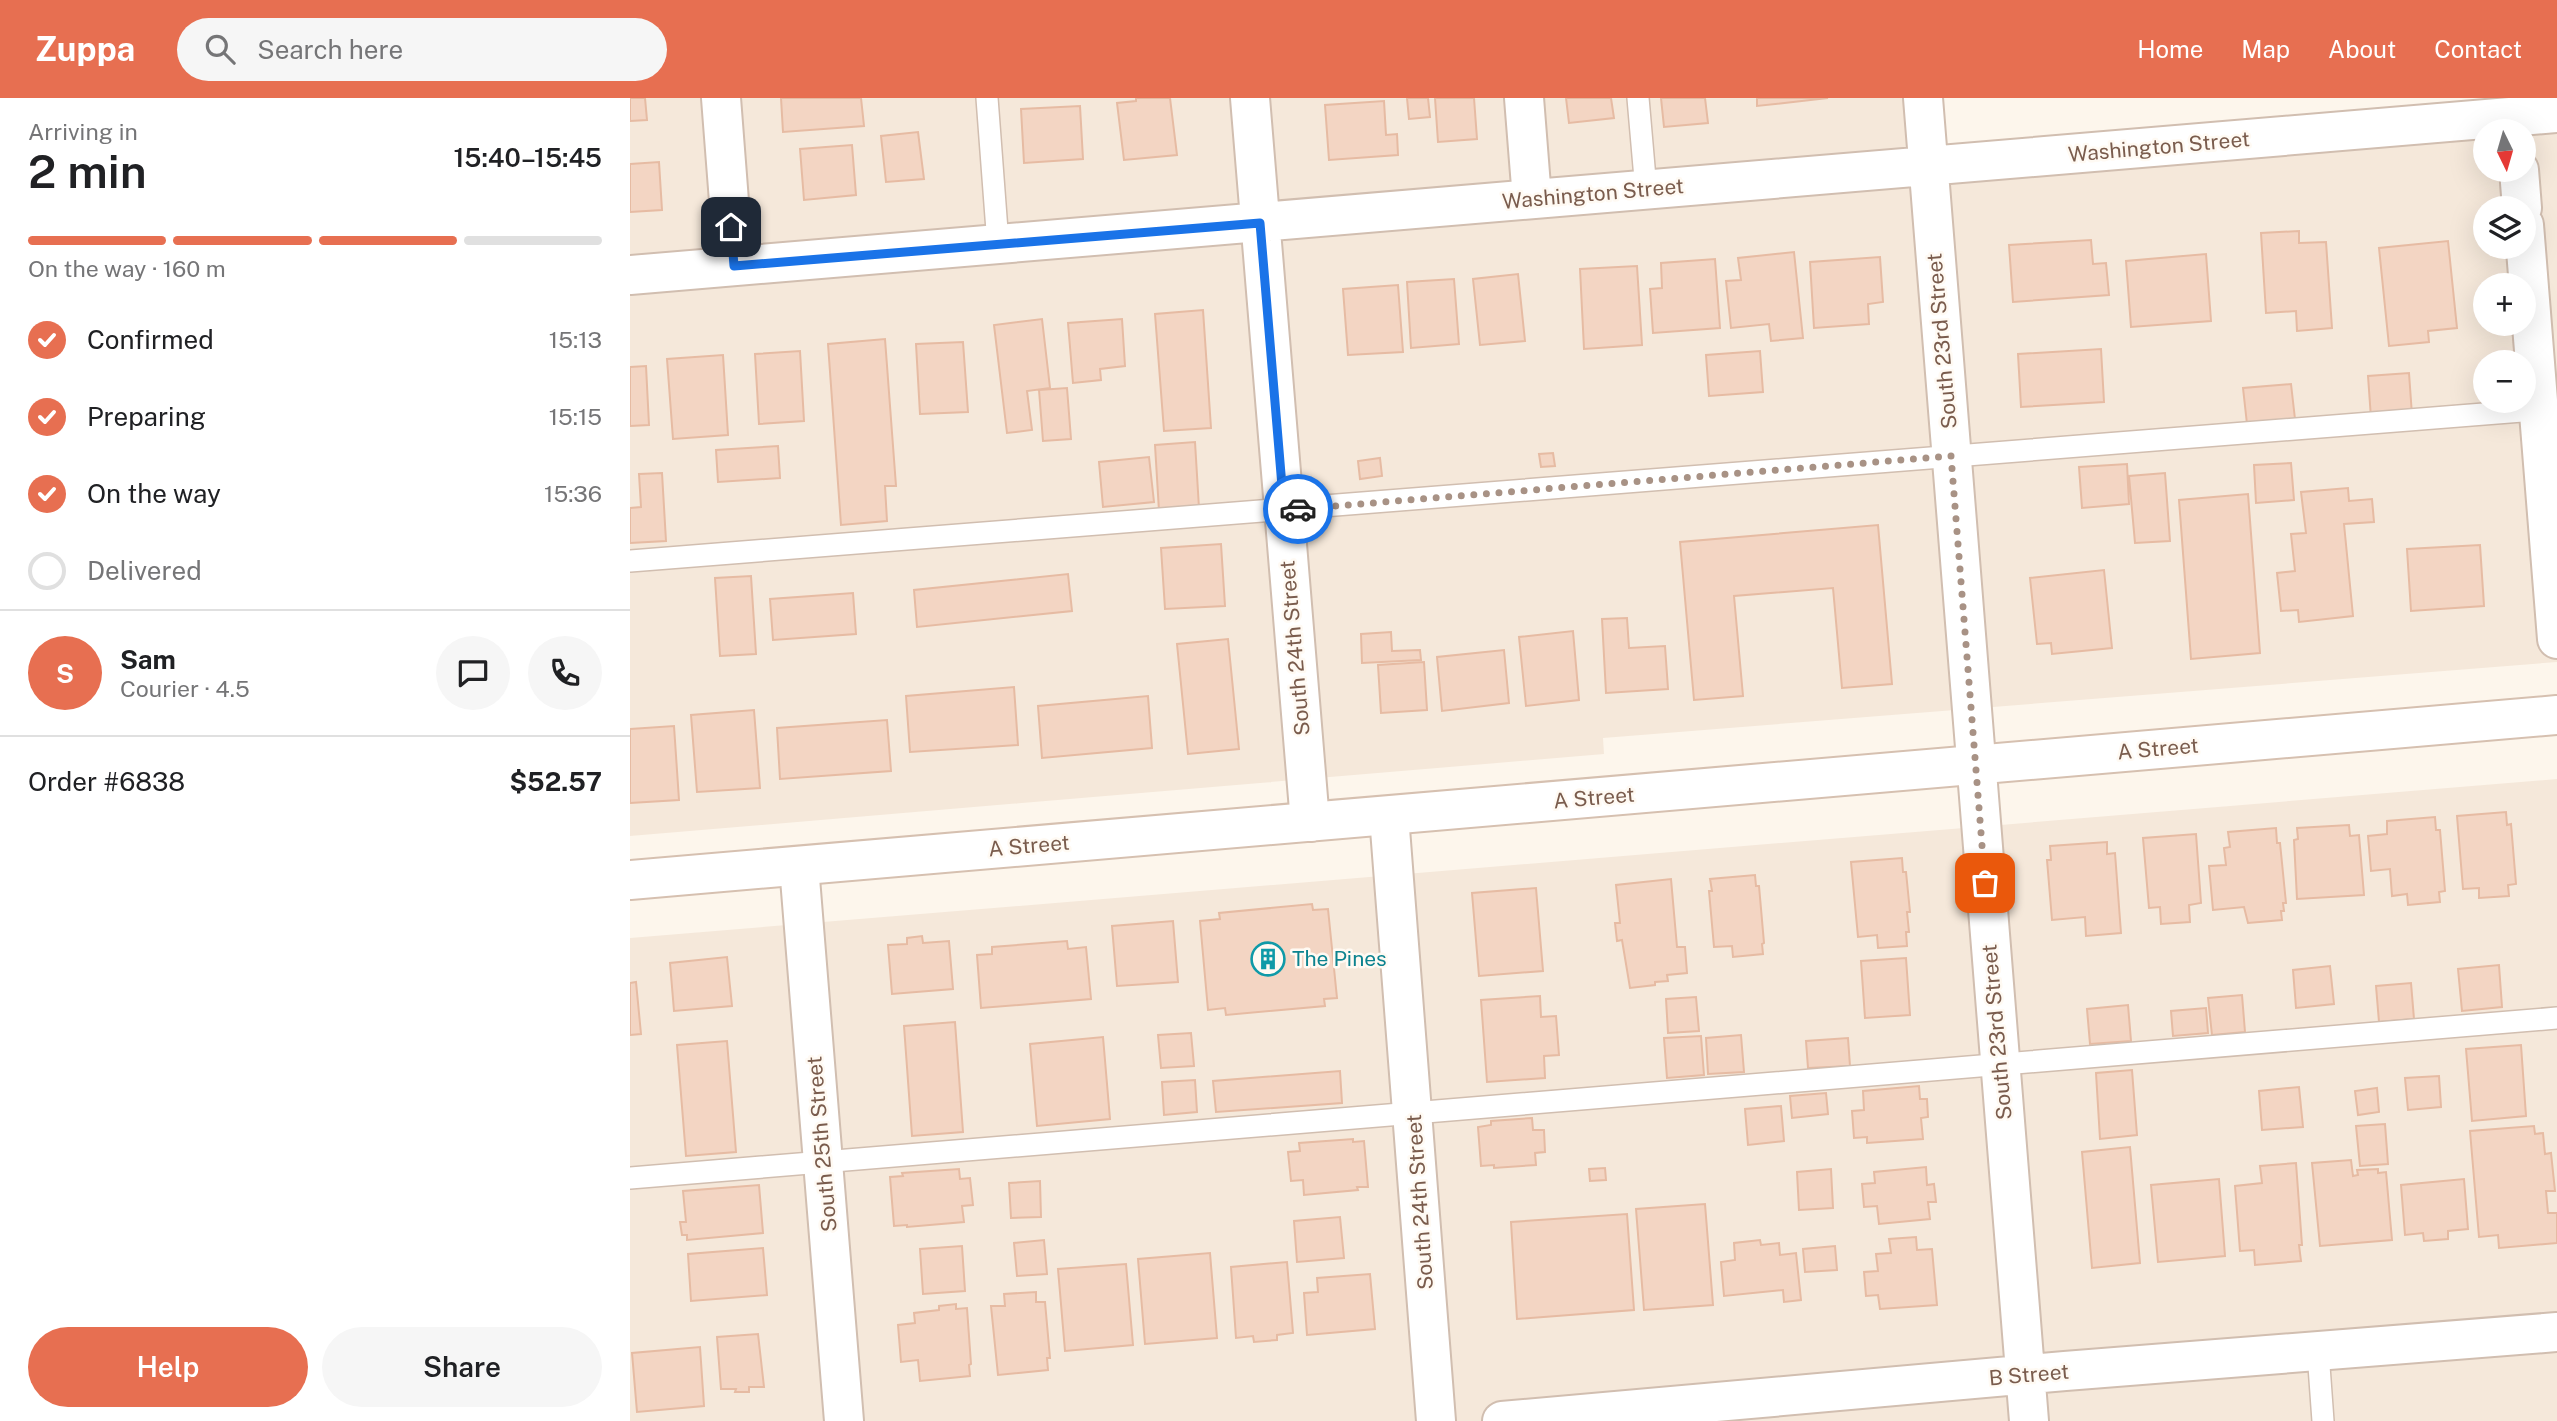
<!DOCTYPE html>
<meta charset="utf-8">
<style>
body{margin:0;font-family:"Public Sans",sans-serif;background:#f6f6f6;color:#202124;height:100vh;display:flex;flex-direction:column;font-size:26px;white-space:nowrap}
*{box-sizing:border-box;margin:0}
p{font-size:23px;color:#757577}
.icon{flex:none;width:38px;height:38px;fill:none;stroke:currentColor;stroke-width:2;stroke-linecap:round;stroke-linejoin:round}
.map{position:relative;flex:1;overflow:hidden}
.sheet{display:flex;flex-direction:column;background:#fff;width:630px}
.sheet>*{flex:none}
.needle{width:46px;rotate:175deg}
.fabs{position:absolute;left:1843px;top:21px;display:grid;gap:14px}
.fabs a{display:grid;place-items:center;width:63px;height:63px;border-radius:50%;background:#fff;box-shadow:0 7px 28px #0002;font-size:35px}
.pin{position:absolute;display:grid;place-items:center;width:60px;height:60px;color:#fff;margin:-30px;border-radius:14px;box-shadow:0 4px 10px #0006}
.courier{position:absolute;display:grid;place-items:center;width:70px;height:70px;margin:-35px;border:5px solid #1a73e8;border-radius:50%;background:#fff;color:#222;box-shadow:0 2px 9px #0007}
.summary em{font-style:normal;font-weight:600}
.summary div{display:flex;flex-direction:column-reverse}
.summary{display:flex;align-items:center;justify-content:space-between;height:119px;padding:0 28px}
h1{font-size:46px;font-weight:600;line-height:52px}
.bar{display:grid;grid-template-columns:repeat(4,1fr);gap:10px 7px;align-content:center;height:84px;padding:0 28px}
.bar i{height:9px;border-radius:5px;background:#e0e0e0}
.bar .on{background:#e76f51}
.bar p{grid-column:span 4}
.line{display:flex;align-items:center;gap:18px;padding:0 28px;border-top:2px solid #e0e0e0}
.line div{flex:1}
.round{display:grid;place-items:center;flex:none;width:74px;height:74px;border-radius:37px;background:#f6f6f6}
ol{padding:0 28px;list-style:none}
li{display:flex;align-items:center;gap:21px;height:77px}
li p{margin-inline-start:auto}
li .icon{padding:7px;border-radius:50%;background:#e76f51;color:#fff;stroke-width:4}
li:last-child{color:#757577}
li i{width:38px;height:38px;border:4px solid #e0e0e0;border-radius:50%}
.primary-button{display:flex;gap:14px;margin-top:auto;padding:14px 28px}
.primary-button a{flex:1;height:80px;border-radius:42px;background:#e76f51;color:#fff;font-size:28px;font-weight:600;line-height:80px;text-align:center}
.primary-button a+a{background:#f6f6f6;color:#202124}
header{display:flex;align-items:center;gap:42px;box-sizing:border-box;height:98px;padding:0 35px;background:#e76f51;color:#fff}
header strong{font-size:33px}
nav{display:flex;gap:38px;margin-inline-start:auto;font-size:24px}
.search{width:490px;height:63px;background:#f6f6f6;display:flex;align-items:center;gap:18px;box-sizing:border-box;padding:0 24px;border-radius:38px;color:#757577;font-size:26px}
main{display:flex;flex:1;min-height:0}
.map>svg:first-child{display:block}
.residential{fill:#f5e8da;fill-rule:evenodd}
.building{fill:#f3d5c3;stroke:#e6bba3;stroke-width:2}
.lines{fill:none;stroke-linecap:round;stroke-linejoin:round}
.lane-casing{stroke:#d1beb0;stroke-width:24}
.street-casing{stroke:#d1beb0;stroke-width:42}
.secondary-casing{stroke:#d6c0b0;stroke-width:42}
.lane{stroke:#fff;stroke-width:21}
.street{stroke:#fff;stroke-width:38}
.secondary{stroke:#fff;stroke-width:38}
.done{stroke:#a89285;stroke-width:7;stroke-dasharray:0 12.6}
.route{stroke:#1a73e8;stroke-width:9}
.labels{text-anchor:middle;stroke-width:5;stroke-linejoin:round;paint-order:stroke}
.street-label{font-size:21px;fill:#7a5c4d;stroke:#fffaf3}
.culture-label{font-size:21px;fill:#0d838f;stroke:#fffaf3;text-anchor:start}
</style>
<header>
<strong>Zuppa</strong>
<div class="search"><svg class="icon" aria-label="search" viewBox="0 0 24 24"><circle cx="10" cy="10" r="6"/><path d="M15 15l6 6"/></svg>Search here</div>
<nav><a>Home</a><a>Map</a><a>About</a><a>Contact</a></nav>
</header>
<main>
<section class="sheet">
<div class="summary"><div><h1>2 min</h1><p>Arriving in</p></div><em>15:40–15:45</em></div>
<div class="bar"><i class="on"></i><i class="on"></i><i class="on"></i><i></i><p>On the way · 160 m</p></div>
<ol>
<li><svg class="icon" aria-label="check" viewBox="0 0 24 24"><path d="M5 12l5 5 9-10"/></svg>Confirmed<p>15:13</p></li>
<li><svg class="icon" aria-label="check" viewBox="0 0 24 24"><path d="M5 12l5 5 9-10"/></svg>Preparing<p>15:15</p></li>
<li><svg class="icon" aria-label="check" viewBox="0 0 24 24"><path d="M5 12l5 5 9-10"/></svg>On the way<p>15:36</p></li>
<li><i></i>Delivered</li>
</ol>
<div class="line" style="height:126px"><b class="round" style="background:#e76f51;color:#fff">S</b><div><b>Sam</b><p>Courier · 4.5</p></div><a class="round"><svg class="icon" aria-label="chat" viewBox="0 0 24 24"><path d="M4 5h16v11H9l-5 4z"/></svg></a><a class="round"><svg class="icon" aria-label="phone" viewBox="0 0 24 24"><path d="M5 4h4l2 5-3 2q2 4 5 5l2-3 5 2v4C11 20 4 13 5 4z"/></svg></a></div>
<div class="line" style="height:91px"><div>Order #6838</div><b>$52.57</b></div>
<div class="primary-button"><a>Help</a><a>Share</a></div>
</section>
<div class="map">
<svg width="1927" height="1323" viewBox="0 0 1927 1323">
<rect width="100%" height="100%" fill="#fdf6ec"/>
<!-- residential -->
<path class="residential" d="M0,0h1293l5,68 629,-68v564l-954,76 1,16 -974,82zM1855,33h39v39h-39zM1855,110h39v39h-39zM1855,187h39v39h-39zM1855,264h39v39h-39z
M1927,681v642h-1927v-483z"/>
<!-- building -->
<path class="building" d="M0,0h15l2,22 -17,1z
M151,0h80l3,28 -81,6z
M506,0h34l7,57 -53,5 -7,-57 19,-2z
M777,0h21l2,19 -21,2z
M805,0h39l3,41 -39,3z
M936,0h45l3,20 -45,5z
M1031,0h44l3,25 -44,4z
M1127,0h71l-71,8z
M754,3l2,34 11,-1 1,21 -69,5 -4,-55z
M450,8l3,53 -59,4 -3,-54z
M288,34l6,47 -38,3 -5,-46z
M222,47l4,50 -52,5 -4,-51z
M29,64l3,48 -32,2v-48z
M1669,133v12l27,-1 6,86 -35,3 -1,-20 -30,2 -5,-80z
M1461,142l2,24 13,-1 3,32 -96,7 -4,-57z
M1818,143l9,87 -29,3 1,11 -40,4 -10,-98z
M1164,154l9,86 -32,3 -2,-17 -38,4 -5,-47 15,-1 -3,-22z
M1576,156l5,67 -80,6 -5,-66z
M1250,159l3,45 -15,2 1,20 -55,4 -4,-66z
M1085,161l5,69 -67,5 -3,-44 12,-1 -1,-25z
M1007,168l5,79 -58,4 -4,-80z
M888,176l7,67 -45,4 -7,-66z
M824,181l5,65 -48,4 -4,-66z
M768,187l5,67 -55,3 -5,-66z
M573,212l8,118 -47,3 -9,-117z
M412,221l8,69 -23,3 5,39 -25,3 -13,-108z
M492,221l3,47 -25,3 1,11 -28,3 -5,-60z
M255,241l11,147h-11l2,35 -46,4 -13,-181z
M333,244l5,70 -48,2 -4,-70z
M1471,251l3,53 -83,5 -3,-53z
M170,253l4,70 -45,3 -4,-70z
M1130,253l3,41 -54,4 -3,-41z
M93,257l5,80 -55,4 -6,-80z
M16,268l3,59 -19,1v-59z
M1779,275l3,42 -41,3 -3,-42z
M1661,286l4,35 -48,5 -4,-36z
M437,290l4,51 -28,2 -4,-51z
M565,344l4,66 -40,3 -4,-66z
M148,348l2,32 -62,4 -2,-32z
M923,355l2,13 -14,1 -2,-13z
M519,359l5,45 -51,5 -4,-45z
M750,360l2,18 -22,3 -2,-18z
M1661,365l3,37 -38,3 -2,-38z
M1497,366l2,40 -47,4 -3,-41z
M32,375l4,68 -36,2v-35l11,-1 -2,-33z
M1535,375l5,68 -35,2 -6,-67z
M1718,390l1,13 23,-2 2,23 -30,2 9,92 -54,6 -1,-12 -17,1 -4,-38 18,-2 -4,-37 15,-1 -5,-41z
M1618,396l12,159 -69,6 -12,-159z
M1248,427l14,159 -50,4 -9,-100 -99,8 9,100 -49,4 -14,-158z
M591,446l4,62 -60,3 -4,-61z
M1850,447l4,61 -73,5 -4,-62z
M1474,472l8,78 -60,6 -1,-11 -14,1 -7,-66z
M438,476l4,37 -155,16 -3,-37z
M121,478l5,78 -36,2 -5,-78z
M223,495l3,41 -83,6 -3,-41z
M997,520l2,30 36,-2 3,43 -62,4 -4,-74z
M943,533l6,69 -53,6 -7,-69z
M761,534l1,19 28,-1 1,10 -59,3 -1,-29z
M598,541l11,110 -51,5 -11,-110z
M874,552l5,53 -67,8 -5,-54z
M794,564l3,48 -46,3 -3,-48z
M384,589l4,58 -108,7 -4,-56z
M518,598l4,52 -110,10 -4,-52z
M124,612l6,78 -63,4 -6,-77z
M257,622l4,51 -111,8 -3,-51z
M44,628l5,74 -49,3v-74z
M1876,714l1,13 4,-1 5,60 -8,1 1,11 -30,2v-10l-16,1 -6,-73z
M1805,719l1,13h4l5,61 -6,1 1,10 -32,3 -1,-11 -15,2 -2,-27 -19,2 -3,-35 19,-2v-13z
M1719,727l1,11 9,-1 5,60 -67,4 -3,-59 4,-1 -1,-11z
M1646,730l1,15h3l6,60h-3l1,8h-3l1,9 -34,3 -4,-16 -31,3 -4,-44 17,-1 -2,-17 6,-1 -2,-15z
M1566,736l5,69 -12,2 1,17 -29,2 -1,-17 -11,1 -6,-70z
M1477,744v12l8,-1 6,80 -35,3 -1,-19 -33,3 -5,-60h4l-1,-14z
M1272,760l1,14h3l4,40h-3l2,20h-3l1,14 -29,2 -1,-13 -19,2 -7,-75z
M1125,777l1,11h3l5,57 -2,1 1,10 -30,3 -1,-11 -18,1 -5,-56h3l-2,-12z
M1041,781l6,68h8l2,26 -20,2 1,6 -13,1v3l-25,3 -8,-48 -5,1 -2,-18h5l-4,-38z
M906,790l7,83 -64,5 -7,-83z
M682,806l1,6 15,-1 9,89 -13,1 1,7 -99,9 -1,-7 -17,2 -8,-89 20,-2 -1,-6z
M543,823l5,61 -61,4 -5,-60z
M292,838l1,7 26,-2 4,48 -61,5 -4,-49 19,-1v-6z
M437,843l1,8 18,-2 5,52 -110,9 -4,-53 15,-1v-7z
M97,859l5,49 -58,5 -4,-48z
M1276,860l4,57 -45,3 -4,-57z
M1869,867l3,42 -40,4 -4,-42z
M1700,868l4,38 -38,4 -3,-38z
M6,884l5,52 -11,1v-52z
M1781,885l3,36 -35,3 -3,-36z
M1612,897l3,37 -33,3 -4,-37z
M910,898l1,21 15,-1 3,39 -15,1 1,22 -58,4 -6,-82z
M1066,899l3,34 -31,2 -2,-34z
M1498,907l3,36 -41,3 -3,-35z
M1576,910l2,25 -35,3 -2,-25z
M325,924l8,110 -51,4 -8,-110z
M561,935l3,33 -33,2 -3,-33z
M1111,937l3,37 -36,2 -2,-36z
M1071,938l3,39 -37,3 -3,-40z
M473,939l7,82 -73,7 -7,-82z
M1218,940l2,28 -42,2 -2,-27z
M97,943l9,111 -50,4 -9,-111z
M1891,947l5,71 -54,5 -6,-72z
M1502,972l5,65 -37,4 -4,-66z
M710,973l2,32 -126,9 -3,-31z
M1809,978l2,31 -33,3 -3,-32z
M565,982l2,32 -33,3 -2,-33z
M1289,988l1,13h7l1,18 -7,1 2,21 -56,4v-6l-13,1 -2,-27 12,-1 -1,-19z
M1669,989l4,40 -41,3 -3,-39z
M1747,990l2,24 -21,3 -3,-24z
M1196,995l2,21 -36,4 -2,-22z
M1151,1008l3,35 -36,4 -3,-36z
M902,1020l1,12h11l1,22 -10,1 1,12 -42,3v-3l-13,1 -3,-39 13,-2v-4z
M1755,1026l3,40 -28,2 -4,-40z
M1904,1028l1,8 8,-1 2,21 6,-1 4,38h-9l2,22h9v30l-58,5 -1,-13 -19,2 -9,-106z
M723,1041v3l11,-1 4,46h-11l1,3 -54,5 -1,-15 -12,1 -3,-29 12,-1 -1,-8z
M1500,1049l10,116 -48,5 -10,-116z
M1721,1062l2,16 5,-1 -1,-5 21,-1v4l8,-1 6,68 -72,6 -8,-83z
M1666,1065l6,82h-3l2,16 -46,4 -1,-15 -14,1 -5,-65 27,-3 -2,-17z
M1296,1069l1,18 7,-1 2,18h-8l2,17 -51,5 -2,-18 -13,1 -2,-23 13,-1 -1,-11z
M975,1070l1,12 -16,1 -1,-12z
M329,1071l1,10 10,-1 3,27 -11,1 2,16 -57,5v-2l-13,1 -4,-49 13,-1 -1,-3z
M1201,1071l2,39 -34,2 -2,-38z
M1589,1081l6,77 -67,6 -7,-77z
M1834,1081l4,50 -20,2v8l-24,2 -1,-8 -18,2 -4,-50z
M410,1083l1,36 -30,1 -2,-35z
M129,1087l4,48 -76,7v-5h-5l-2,-13h6l-3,-31z
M1075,1106l8,101 -69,5 -8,-101z
M997,1116l7,96 -117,9 -6,-97z
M710,1119l4,41 -47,4 -3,-41z
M1286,1139l1,13 15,-1 5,56 -57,4 -2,-14 -12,1 -2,-24 14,-1 -2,-17 15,-1 -2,-14z
M414,1142l3,34 -30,2 -3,-33z
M1130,1142l1,5 18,-2 1,12 16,-2 5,47 -17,2 -1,-12 -59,6 -3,-34 14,-2 -1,-17z
M332,1148l3,45 -42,3 -3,-45z
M1205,1148l2,24 -32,2 -2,-23z
M133,1150l4,47 -76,6 -3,-47z
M580,1155l7,85 -72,6 -7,-85z
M657,1164l6,71 -16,2v5l-23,2 -1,-6 -17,2 -5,-71z
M496,1166l7,81 -68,6 -7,-82z
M740,1176l5,55 -68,6 -3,-42 14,-1 -1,-14z
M406,1194v10h9l5,56h-3l1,12 -50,5 -7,-69h14l-1,-12z
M326,1206v5l11,-1 4,56 -2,1 1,11 -50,5 -2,-21 -17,2 -3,-37 17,-2 -1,-10 25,-3v-4z
M128,1236l6,53h-15v5h-14l1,-3h-15l-4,-52z
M70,1249l4,59 -67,6 -5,-59z"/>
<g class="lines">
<defs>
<path id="lane" d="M357,0l11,146
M1008,0l8,92
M0,463l1917,-152
M0,1080l1927,-160
M1688,1254l5,69"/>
<path id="street" d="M91,0l13,168
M620,0l60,724
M894,0l8,101
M1293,0l106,1323
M1889,72l3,38
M1894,127l33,414
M0,177l1927,-162
M759,718l47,605
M169,768l45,555
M872,1323l563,-50 492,-39"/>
<path id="secondary" d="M0,782l1927,-165"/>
</defs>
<!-- lane casing -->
<use href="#lane" class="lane-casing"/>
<!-- street casing -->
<use href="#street" class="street-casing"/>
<!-- secondary casing -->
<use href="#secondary" class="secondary-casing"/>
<!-- lane -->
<use href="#lane" class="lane"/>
<!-- street -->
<use href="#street" class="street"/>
<!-- secondary -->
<use href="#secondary" class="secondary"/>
</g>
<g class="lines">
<!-- done -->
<path class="done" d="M668,411l653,-53 34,427"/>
<!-- route -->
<path class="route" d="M101,129l3,39 526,-43 24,287 14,-1"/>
</g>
<!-- icons -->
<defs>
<symbol id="building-ring" viewBox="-11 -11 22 22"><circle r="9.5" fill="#fffaf3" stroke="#0f9aa8" stroke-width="1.5"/><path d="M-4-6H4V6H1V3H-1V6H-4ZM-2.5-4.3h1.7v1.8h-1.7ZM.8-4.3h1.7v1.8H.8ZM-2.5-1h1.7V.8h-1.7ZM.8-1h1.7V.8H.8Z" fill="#0f9aa8"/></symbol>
</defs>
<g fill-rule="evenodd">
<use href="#building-ring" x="619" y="842" width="38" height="38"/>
</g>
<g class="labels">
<!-- street labels -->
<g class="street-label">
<text transform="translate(1529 49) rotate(-5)" y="7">Washington Street</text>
<text transform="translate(963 96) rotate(-5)" y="7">Washington Street</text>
<text transform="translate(1312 243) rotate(-95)" y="7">South 23rd Street</text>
<text transform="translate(665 550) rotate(-95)" y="7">South 24th Street</text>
<text transform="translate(1528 651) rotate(-5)" y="7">A Street</text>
<text transform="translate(964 700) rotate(-5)" y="7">A Street</text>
<text transform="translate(399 748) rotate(-5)" y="7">A Street</text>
<text transform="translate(1367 934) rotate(-95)" y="7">South 23rd Street</text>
<text transform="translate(192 1046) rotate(-95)" y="7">South 25th Street</text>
<text transform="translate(790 1104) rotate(-94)" y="7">South 24th Street</text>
<text transform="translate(1399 1277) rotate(-5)" y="7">B Street</text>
</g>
<!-- culture labels -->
<g class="culture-label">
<text x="662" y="868">The Pines</text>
</g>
</g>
</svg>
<div class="fabs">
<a><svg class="needle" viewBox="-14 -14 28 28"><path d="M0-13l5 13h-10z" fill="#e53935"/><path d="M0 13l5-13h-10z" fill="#757577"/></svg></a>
<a><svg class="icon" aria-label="layers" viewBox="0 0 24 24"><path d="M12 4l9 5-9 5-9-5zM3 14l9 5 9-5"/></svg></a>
<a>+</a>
<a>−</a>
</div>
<div class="pin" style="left:1355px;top:785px;background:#ea580c"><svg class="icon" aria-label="bag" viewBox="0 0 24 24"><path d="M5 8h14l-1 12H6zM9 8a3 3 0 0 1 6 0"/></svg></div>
<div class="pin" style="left:101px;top:129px;background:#1f2937"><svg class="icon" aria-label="home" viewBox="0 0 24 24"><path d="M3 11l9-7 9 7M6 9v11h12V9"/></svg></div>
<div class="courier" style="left:668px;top:411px"><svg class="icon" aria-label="car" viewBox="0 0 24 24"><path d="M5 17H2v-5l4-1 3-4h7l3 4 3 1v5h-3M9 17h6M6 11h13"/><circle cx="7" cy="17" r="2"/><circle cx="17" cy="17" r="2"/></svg></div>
</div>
</main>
